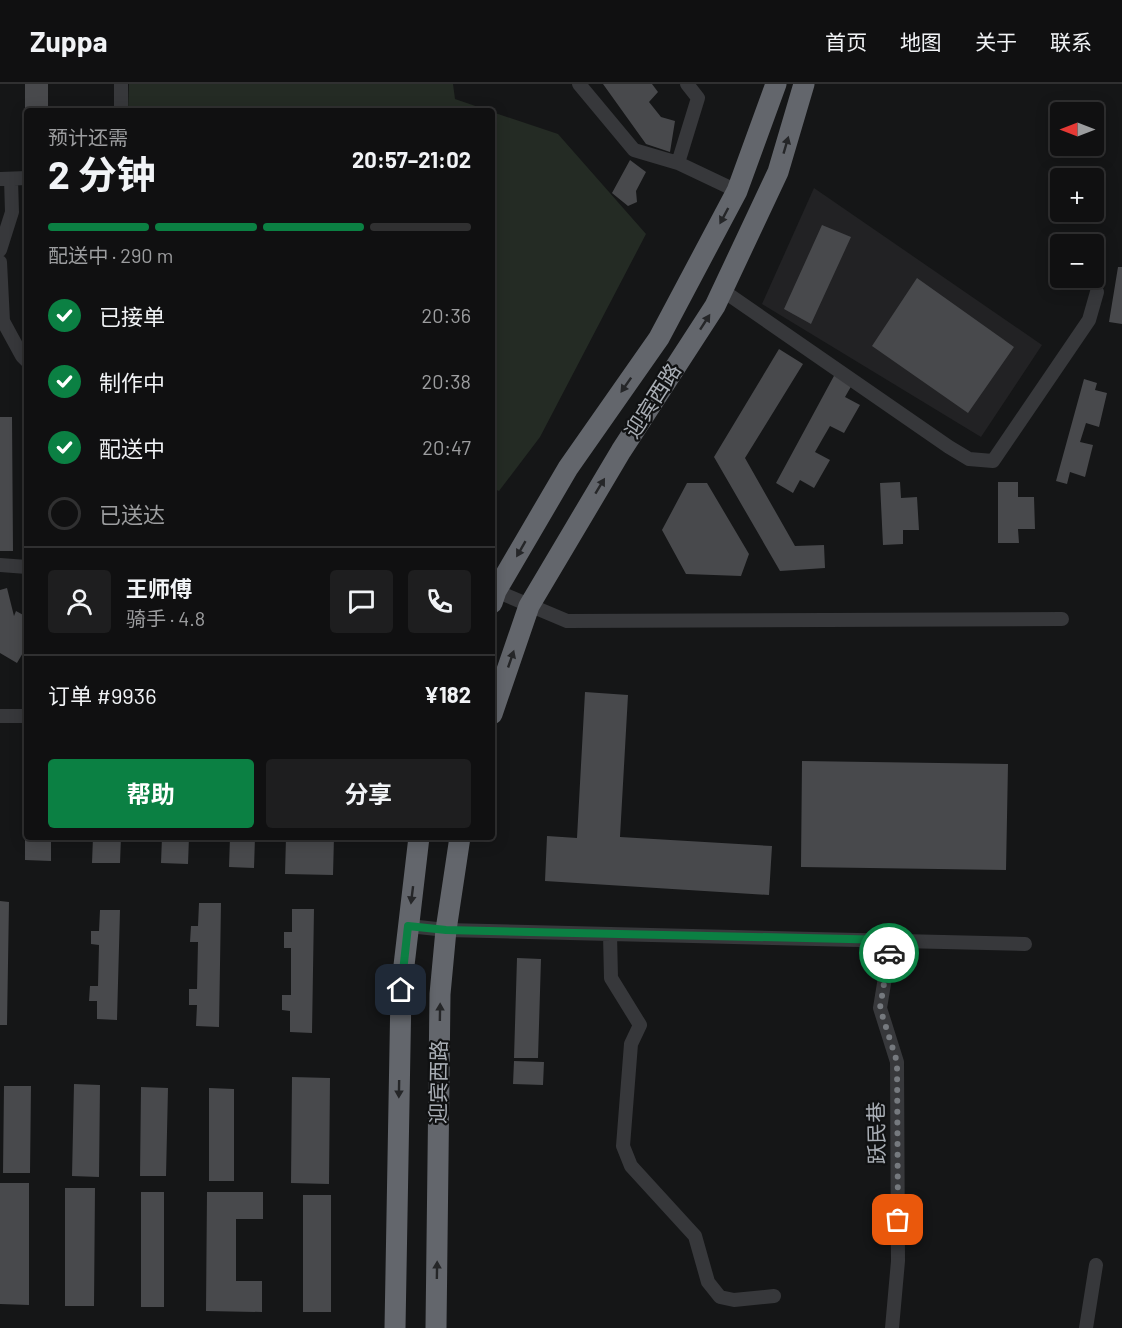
<!DOCTYPE html>
<html lang="zh">
<meta charset="utf-8">
<style>
body{margin:0;font-family:Barlow,"Noto Sans SC",sans-serif;background:#1e1e1f;color:#f1f3f6;height:100vh;display:flex;flex-direction:column;font-size:22px;white-space:nowrap}
*{box-sizing:border-box;margin:0}
p{font-size:20px;color:#9c9d9f}
.icon{flex:none;width:33px;height:33px;fill:none;stroke:currentColor;stroke-width:2;stroke-linecap:round;stroke-linejoin:round}
.map{position:relative;flex:1;overflow:hidden}
.side{position:absolute;left:24px;top:24px;width:471px;height:732px;display:flex;flex-direction:column;background:#101011;border-radius:6px;box-shadow:0 3px 15px #0003,0 0 0 2px #303031}
.side>*{flex:none}
.needle{width:39px;rotate:270deg}
.buttons{position:absolute;left:1050px;top:18px;display:grid;gap:12px}
.buttons a{display:grid;place-items:center;width:54px;height:54px;border-radius:6px;background:#101011;box-shadow:0 3px 15px #0003,0 0 0 2px #303031;font-size:30px}
.pin{position:absolute;display:grid;place-items:center;width:51px;height:51px;color:#fff;margin:-26px;border-radius:12px;box-shadow:0 3px 9px #0006}
.courier{position:absolute;display:grid;place-items:center;width:60px;height:60px;margin:-30px;border:4px solid #0b8043;border-radius:50%;background:#fff;color:#222;box-shadow:0 2px 8px #0007}
.summary em{font-style:normal;font-weight:700}
.summary div{display:flex;flex-direction:column-reverse}
.summary{display:flex;align-items:center;justify-content:space-between;height:102px;padding:0 24px}
h1{font-size:39px;font-weight:700;line-height:45px}
.bar{display:grid;grid-template-columns:repeat(4,1fr);gap:9px 6px;align-content:center;height:72px;padding:0 24px}
.bar i{height:8px;border-radius:4px;background:#303031}
.bar .on{background:#0b8043}
.bar p{grid-column:span 4}
.line{display:flex;align-items:center;gap:15px;padding:0 24px;border-top:2px solid #303031}
.line div{flex:1}
.round{display:grid;place-items:center;flex:none;width:63px;height:63px;border-radius:6px;background:#1e1e1f}
ol{padding:0 24px;list-style:none}
li{display:flex;align-items:center;gap:18px;height:66px}
li p{margin-inline-start:auto}
li .icon{padding:6px;border-radius:50%;background:#0b8043;color:#fff;stroke-width:4}
li:last-child{color:#9c9d9f}
li i{width:33px;height:33px;border:3px solid #303031;border-radius:50%}
.button{display:flex;gap:12px;margin-top:auto;padding:12px 24px}
.button a{flex:1;height:69px;border-radius:6px;background:#0b8043;color:#fff;font-size:24px;font-weight:700;line-height:69px;text-align:center}
.button a+a{background:#1e1e1f;color:#f1f3f6}
header{display:flex;align-items:center;gap:36px;box-sizing:border-box;height:84px;padding:0 30px;background:#101011;border-bottom:2px solid #303031}
header strong{font-size:28px}
nav{display:flex;gap:33px;margin-inline-start:auto;font-size:21px}
.map>svg:first-child{display:block}
.built{fill:#222224}
.green{fill:#242b24}
.building{fill:#48494c}
.lines{fill:none;stroke-linecap:round;stroke-linejoin:round}
.minor{stroke:#37383b;stroke-width:14}
.highway{stroke:#63666c;stroke-width:21}
.oneway{fill:#252628}
.done{stroke:#75797e;stroke-width:6;stroke-dasharray:0 10.8}
.route{stroke:#0b8043;stroke-width:8}
.labels{text-anchor:middle;stroke-width:4.5;stroke-linejoin:round;paint-order:stroke}
.street-label{font-size:21px;fill:#a9aeb5;stroke:#101112}
</style>
<header>
<strong>Zuppa</strong>
<nav><a>首页</a><a>地图</a><a>关于</a><a>联系</a></nav>
</header>
<div class="map">
<svg width="1122" height="1244" viewBox="0 0 1122 1244">
<rect width="100%" height="100%" fill="#151617"/>
<!-- built -->
<path class="built" d="M814,104l228,157 -61,92 -219,-133z"/>
<!-- green -->
<path class="green" d="M129,0h324l2,15 35,12h-362z
M492,28l66,22 88,100 -106,203 -41,54 -7,-3z"/>
<!-- building -->
<path class="building" d="M25,0h23v27h-23z
M603,0h49l6,8 -9,10 12,15 14,4 -5,31 -24,-8z
M630,76l16,12 -10,19 1,11 -9,4 -16,-13z
M822,141l29,12 -40,87 -27,-15z
M1118,183h4v57l-13,-2z
M917,194l97,69 -46,66 -96,-67z
M779,265l24,15 -58,94 50,88 29,-1 1,23 -45,3 -66,-114z
M835,290l18,9 -8,14 15,8 -16,28 -14,-7 -7,12 -8,14 15,8 -16,28 -14,-8 -7,13 -17,-10z
M1084,295l13,4 -2,7 12,3 -8,34 -13,-4 -6,19 13,3 -8,32 -15,-5 -3,12 -11,-3z
M0,333h12l1,134h-13z
M900,398l1,16 16,-1 2,33h-16v14l-20,1 -3,-62z
M998,398h20v15h16l1,32h-17l1,14h-21z
M687,399h20l42,71 -8,22 -55,-2 -24,-44z
M7,504l7,28 2,-5 11,6v29l-10,17 -17,-10v-63z
M585,608l43,3 -8,142 152,9 -3,49 -224,-14 2,-45 30,2z
M802,677l206,3 -2,106 -205,-3z
M25,753h26v24l-26,-1z
M93,753h28l-1,26h-28z
M162,753h27l-1,27 -27,-1z
M230,753h25l-1,31 -25,-1z
M286,753h48l-1,38 -48,-1z
M0,817l9,1 -2,123h-7z
M199,819h22l-2,124 -23,-1 1,-21h-8v-16h8l1,-47h-8l1,-16h7z
M292,825h22l-2,124 -22,-1v-21l-8,-1v-15h9v-47h-7v-16h8z
M100,826h20l-3,110 -20,-1v-18h-8l1,-15h8l1,-41 -8,-1v-13h8z
M517,874l24,1 -3,99h-24z
M514,977l30,1 -1,23 -30,-1z
M292,993l38,1 -1,106 -38,-1z
M74,1000l26,1 -1,92 -27,-1z
M4,1002h27l-1,87h-27z
M141,1003l27,1 -2,88h-26z
M209,1004l25,1v92h-25z
M0,1099h29v122l-29,-1z
M65,1104h30l-1,118h-29z
M141,1108h23v115h-23z
M207,1108h56v27h-27v62h26v31l-56,-1z
M303,1111h28v117h-28z"/>
<g class="lines">
<!-- minor -->
<path class="minor" d="M579,0l55,66 44,13 59,28
M121,27v-27
M678,79l20,-65 -11,-14
M0,95l27,-1
M0,166l12,-38 -1,-33
M0,178l3,59 19,35 5,5
M722,206l227,157 20,12 24,2 96,-141 8,-28
M0,481l27,2
M496,507l71,30 495,-2
M0,632h27
M409,842l37,4 579,14
M610,850l1,44 29,47 -9,19 -8,102 8,20 64,70 13,46 12,15 14,3 40,-4
M891,857l-11,67 17,54 1,199 -6,67
M1086,1244l10,-63"/>
<!-- highway -->
<path class="highway" d="M492,519l4,-12 72,-123 91,-130 78,-147 39,-107
M492,630l37,-108 92,-155 94,-145 63,-134 26,-88
M395,1244l6,-337 18,-154
M436,1244l4,-334 6,-64 14,-93"/>
</g>
<!-- one-way arrows -->
<defs><path id="oneway-solid" d="M-6-.8H1V-3.2L6.5 0L1 3.2V.8H-6Z" transform="scale(1.5)"/></defs>
<g class="oneway">
<use href="#oneway-solid" transform="translate(786 61) rotate(-74)"/>
<use href="#oneway-solid" transform="translate(724 132) rotate(118)"/>
<use href="#oneway-solid" transform="translate(705 238) rotate(-57)"/>
<use href="#oneway-solid" transform="translate(626 301) rotate(125)"/>
<use href="#oneway-solid" transform="translate(600 402) rotate(-59)"/>
<use href="#oneway-solid" transform="translate(521 465) rotate(120)"/>
<use href="#oneway-solid" transform="translate(511 575) rotate(-71)"/>
<use href="#oneway-solid" transform="translate(412 811) rotate(97)"/>
<use href="#oneway-solid" transform="translate(440 928) rotate(-89)"/>
<use href="#oneway-solid" transform="translate(399 1005) rotate(91)"/>
<use href="#oneway-solid" transform="translate(437 1186) rotate(-89)"/>
</g>
<g class="lines">
<!-- done -->
<path class="done" d="M889,869l-9,55 17,54 1,158"/>
<!-- route -->
<path class="route" d="M401,906l7,-64 38,4 445,10 -2,13"/>
</g>
<g class="labels">
<!-- street labels -->
<g class="street-label">
<text transform="translate(653 317) rotate(-57)" y="7">迎宾西路</text>
<text transform="translate(439 998) rotate(-89)" y="7">迎宾西路</text>
<text transform="translate(877 1049) rotate(-91)" y="7">跃民巷</text>
</g>
</g>
</svg>
<div class="buttons">
<a><svg class="needle" viewBox="-14 -14 28 28"><path d="M0-13l5 13h-10z" fill="#e53935"/><path d="M0 13l5-13h-10z" fill="#9c9d9f"/></svg></a>
<a>+</a>
<a>−</a>
</div>
<div class="pin" style="left:898px;top:1136px;background:#ea580c"><svg class="icon" aria-label="bag" viewBox="0 0 24 24"><path d="M5 8h14l-1 12H6zM9 8a3 3 0 0 1 6 0"/></svg></div>
<div class="pin" style="left:401px;top:906px;background:#1f2937"><svg class="icon" aria-label="home" viewBox="0 0 24 24"><path d="M3 11l9-7 9 7M6 9v11h12V9"/></svg></div>
<div class="courier" style="left:889px;top:869px"><svg class="icon" aria-label="car" viewBox="0 0 24 24"><path d="M5 17H2v-5l4-1 3-4h7l3 4 3 1v5h-3M9 17h6M6 11h13"/><circle cx="7" cy="17" r="2"/><circle cx="17" cy="17" r="2"/></svg></div>
<section class="side">
<div class="summary"><div><h1>2 分钟</h1><p>预计还需</p></div><em>20:57–21:02</em></div>
<div class="bar"><i class="on"></i><i class="on"></i><i class="on"></i><i></i><p>配送中 · 290 m</p></div>
<ol>
<li><svg class="icon" aria-label="check" viewBox="0 0 24 24"><path d="M5 12l5 5 9-10"/></svg>已接单<p>20:36</p></li>
<li><svg class="icon" aria-label="check" viewBox="0 0 24 24"><path d="M5 12l5 5 9-10"/></svg>制作中<p>20:38</p></li>
<li><svg class="icon" aria-label="check" viewBox="0 0 24 24"><path d="M5 12l5 5 9-10"/></svg>配送中<p>20:47</p></li>
<li><i></i>已送达</li>
</ol>
<div class="line" style="height:108px"><a class="round"><svg class="icon" aria-label="person" viewBox="0 0 24 24"><circle cx="12" cy="8" r="4"/><path d="M4 21q1-7 8-7t8 7"/></svg></a><div><b>王师傅</b><p>骑手 · 4.8</p></div><a class="round"><svg class="icon" aria-label="chat" viewBox="0 0 24 24"><path d="M4 5h16v11H9l-5 4z"/></svg></a><a class="round"><svg class="icon" aria-label="phone" viewBox="0 0 24 24"><path d="M5 4h4l2 5-3 2q2 4 5 5l2-3 5 2v4C11 20 4 13 5 4z"/></svg></a></div>
<div class="line" style="height:78px"><div>订单 #9936</div><b>¥182</b></div>
<div class="button"><a>帮助</a><a>分享</a></div>
</section>
</div>
